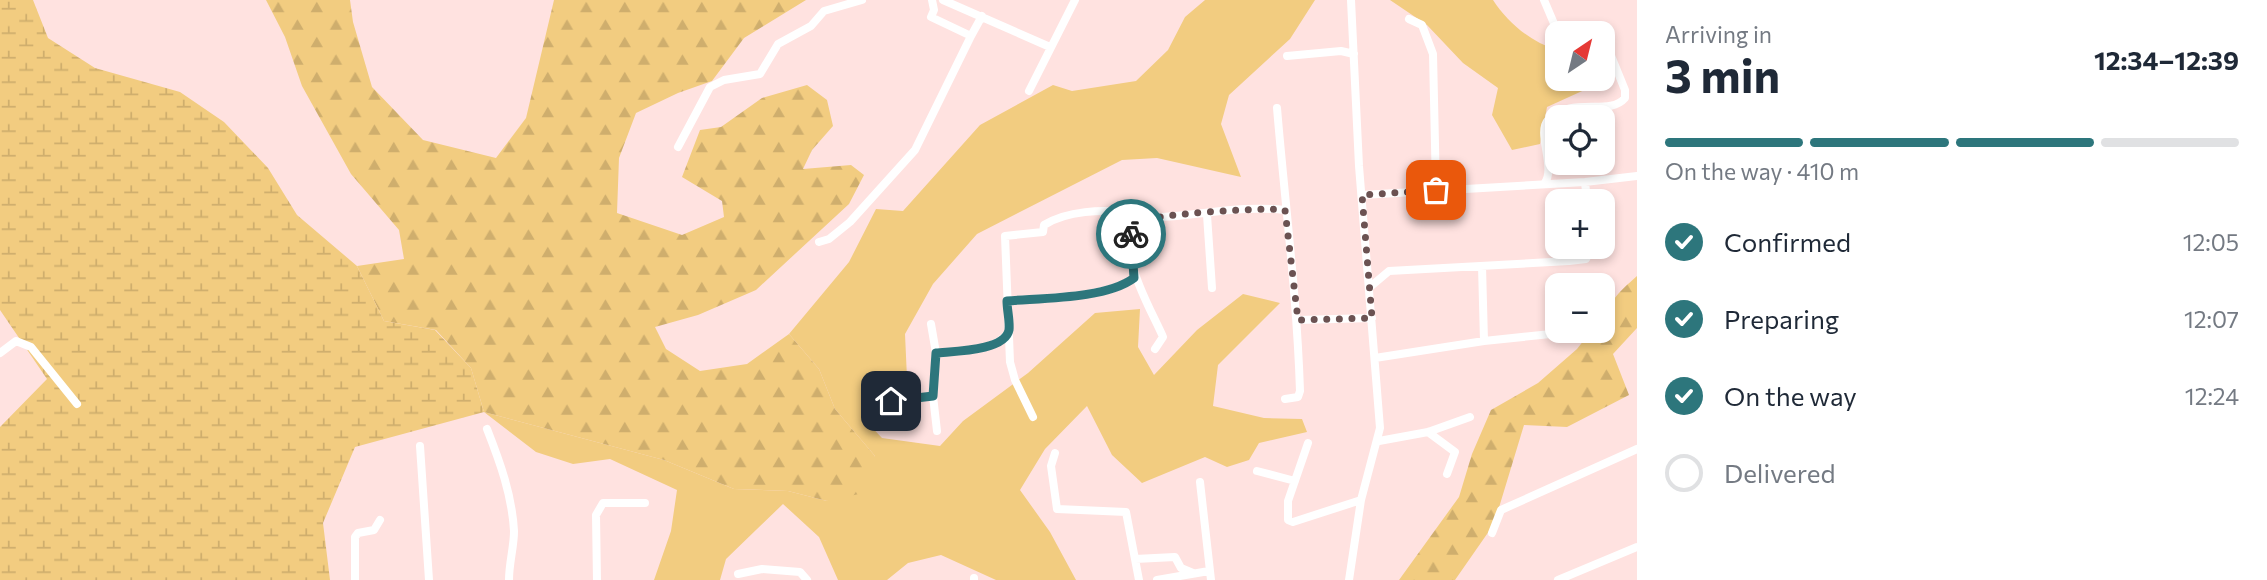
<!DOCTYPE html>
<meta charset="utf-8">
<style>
body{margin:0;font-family:Commissioner,sans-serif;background:#f2f2f3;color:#1f2937;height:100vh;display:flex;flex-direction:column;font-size:26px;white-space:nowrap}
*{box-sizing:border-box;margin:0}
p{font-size:23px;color:#747a83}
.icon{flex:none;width:38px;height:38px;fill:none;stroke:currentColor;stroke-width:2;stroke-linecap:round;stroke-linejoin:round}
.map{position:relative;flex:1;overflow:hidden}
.sheet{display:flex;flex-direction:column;background:#fff;width:630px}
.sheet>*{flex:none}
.needle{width:46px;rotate:35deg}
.fabs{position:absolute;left:1545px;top:21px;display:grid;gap:14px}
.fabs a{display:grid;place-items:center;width:70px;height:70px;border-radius:14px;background:#fff;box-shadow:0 4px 10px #0003;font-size:35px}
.pin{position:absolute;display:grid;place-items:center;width:60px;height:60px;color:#fff;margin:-30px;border-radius:14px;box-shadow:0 4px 10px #0006}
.courier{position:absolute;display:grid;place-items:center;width:70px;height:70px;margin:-35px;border:5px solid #2d767c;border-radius:50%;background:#fff;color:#222;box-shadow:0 2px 9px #0007}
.headline em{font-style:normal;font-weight:700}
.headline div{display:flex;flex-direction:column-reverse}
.headline{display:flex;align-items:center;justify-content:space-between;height:119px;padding:0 28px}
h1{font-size:46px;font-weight:700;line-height:52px}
.bar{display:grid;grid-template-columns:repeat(4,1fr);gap:10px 7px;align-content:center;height:84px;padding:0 28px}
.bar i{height:9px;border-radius:5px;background:#e0e1e3}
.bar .selected{background:#2d767c}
.bar p{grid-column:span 4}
ol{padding:0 28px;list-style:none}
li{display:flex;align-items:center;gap:21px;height:77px}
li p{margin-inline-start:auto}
li .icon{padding:7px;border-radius:50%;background:#2d767c;color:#fff;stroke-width:4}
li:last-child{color:#747a83}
li i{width:38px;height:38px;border:4px solid #e0e1e3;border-radius:50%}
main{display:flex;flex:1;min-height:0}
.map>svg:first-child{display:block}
.green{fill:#f2cc80}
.forest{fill:url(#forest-firs)}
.wetland{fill:url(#wetland-marsh)}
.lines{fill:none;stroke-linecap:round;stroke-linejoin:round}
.minor{stroke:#fff;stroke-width:8}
.done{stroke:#6b5252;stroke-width:7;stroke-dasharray:0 12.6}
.route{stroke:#2d767c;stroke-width:9}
</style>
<main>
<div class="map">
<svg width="1637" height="580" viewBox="0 0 1637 580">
<defs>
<pattern id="forest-firs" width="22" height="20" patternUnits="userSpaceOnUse" patternTransform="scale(1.75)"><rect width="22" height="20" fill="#f2cc80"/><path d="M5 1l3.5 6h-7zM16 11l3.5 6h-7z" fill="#cfae6d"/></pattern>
<pattern id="wetland-marsh" width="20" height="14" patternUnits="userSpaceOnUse" patternTransform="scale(1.75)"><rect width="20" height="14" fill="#f2cc80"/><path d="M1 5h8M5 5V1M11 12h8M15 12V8" fill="none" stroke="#cfae6d"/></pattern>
</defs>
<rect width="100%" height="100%" fill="#ffe2e0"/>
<!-- green -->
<path class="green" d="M1205,0h110l-25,39 -61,56 -8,29 20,53 -84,-19 -35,2 -145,74 -44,50 -28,50 2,44 -38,9 -8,29 21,22 58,8 23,-25 65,-48 67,-60 45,-4 -2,38 16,28 43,-45 46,-36 37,9 -62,62 -5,41 51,12 38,1 5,13 -48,11 -10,17 -22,7 -22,-10 -63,26 -30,-28 -25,-49 -42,43 -25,41 30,42 26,48h-80l-55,-25 -33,8 -21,17h-49l-19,-43 -36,-33 -57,55 -6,21h-66l17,-49 6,-41 -67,-31 -37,5 -37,-12 -52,-40 180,48 70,29 54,2 39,10 48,-45 -40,-47 -16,-40 -30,-35 60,-72 27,-53 27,2 77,-86 73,-40 19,6 64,-10 32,-31 17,-33z
M1390,0h103c15,23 38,42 64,50l1,29h32l1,8 -44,20 -7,37 -28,6 -20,-35 6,-27 -35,-25 -36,-38z"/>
<!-- forest -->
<path class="forest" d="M266,0h84l3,22 19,65 51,53 73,18 30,-40 28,-118h252l-62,38 -32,43 -34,12 -42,20 -17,45 -2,55 65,22 42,-18 -2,-16 -40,-24 18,-47 21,-3 41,-29 45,-13 20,15 6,26 -21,24 -9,19 48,-4 13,10 -15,29 -93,86 -58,25 -43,12 11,22 34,22 47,-7 42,-30 30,35 16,40 40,47 -16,38 -32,7 -39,-10 -54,-2 -70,-29 -180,-48 -13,-44 -35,-38 -52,-9 -27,-55 47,-7 -5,-29 -48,-56 -49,-88 -17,-49z
M1637,276v52l-24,26 16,41 -62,32 -43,-2 -30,99 -39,56h-56l60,-83 13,-43 19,-44 47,-27 39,-34 14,-18h12c0,-25 16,-39 34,-55z"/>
<!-- wetland -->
<path class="wetland" d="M0,0h33l15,38 47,30 85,24 44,30 44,46 29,47 60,51 27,55 51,9 36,38 13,44 -129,35 -32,76 7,57h-330v-153l47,-48 -47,-69z"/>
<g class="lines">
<!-- minor -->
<path class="minor" d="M932,0l2,10 -3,7 40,19 11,-20
M943,0l107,47
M1544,0l14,33
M1409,19l13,6 11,29 3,136
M1575,33l19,-5 8,5
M1287,56l54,-5 13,3
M1029,91l46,-91
M1277,108c8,95 20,189 23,283l-2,6 -13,2
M678,147l32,-60 14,-7 36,-6 18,-30 33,-18 13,-15 38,-11
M1585,182l2,19
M1544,184c13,-15 -8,-51 4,-64 24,-25 61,-3 77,-22v-8l-22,-54
M1362,195l223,-13 52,-6
M1207,215l5,73
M1147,218c-43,16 5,92 16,119l-8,12
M819,242l10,-3 21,-17 65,-72 56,-114
M1482,266l2,75
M1370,287l19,-16 180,-10 17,-2 6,-12
M1603,299v16
M1007,301c35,-4 99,-2 127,-23
M1298,320l74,-2
M931,324l5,29 -3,43 4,35
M0,353l16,-12 15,6 46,57
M936,353c23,-3 60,0 73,-22
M1375,358l109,-17 96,-10
M891,401l42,-5
M1033,417l-18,-37 -5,-18 -5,-126 38,-4 1,-7c24,-15 57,-15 85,-13 11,1 19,6 32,5 41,-2 83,-12 124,-7
M487,429c13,33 25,66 27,102 0,16 -5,32 -5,49
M1428,432l27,20 -8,22
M1379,441l49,-9 42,-15
M1308,443l-20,58v19l5,2 68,-22
M420,446l9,134
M1055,453l-4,13 6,43 69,3 13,68
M1257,471l38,10
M1200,482l11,98
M1492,533l9,-23 136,-61
M1135,559l40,-2 6,11 12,5
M738,574l24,-5 38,3 7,8
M974,578v2
M355,580v-43l3,-4 16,-3 6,-10
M597,580l-1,-65 7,-12h42
M1157,580l52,-9
M1349,580l12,-80 19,-72 -21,-262 -8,-166
M1558,580l79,-33"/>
</g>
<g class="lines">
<!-- done -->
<path class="done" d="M1131,234l4,-11c15,-9 129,-16 150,-13l13,110 74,-2 -10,-123 74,-5"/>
<!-- route -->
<path class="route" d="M891,401l42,-5 3,-43c18,-2 69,-2 73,-23 1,-9 -2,-20 -2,-29 35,-3 99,-2 127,-23l-3,-44"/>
</g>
</svg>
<div class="fabs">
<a><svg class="needle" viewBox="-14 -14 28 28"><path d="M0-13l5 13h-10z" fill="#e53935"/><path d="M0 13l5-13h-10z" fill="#747a83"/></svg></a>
<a><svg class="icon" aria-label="locate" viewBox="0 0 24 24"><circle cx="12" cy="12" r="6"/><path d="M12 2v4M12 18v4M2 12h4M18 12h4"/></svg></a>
<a>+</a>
<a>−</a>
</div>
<div class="pin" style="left:1436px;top:190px;background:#ea580c"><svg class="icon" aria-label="bag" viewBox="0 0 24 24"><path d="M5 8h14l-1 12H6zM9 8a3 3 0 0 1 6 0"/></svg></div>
<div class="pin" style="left:891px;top:401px;background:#1f2937"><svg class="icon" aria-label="home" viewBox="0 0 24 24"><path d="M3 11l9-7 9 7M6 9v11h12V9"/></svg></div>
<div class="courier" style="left:1131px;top:234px"><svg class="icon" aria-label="bike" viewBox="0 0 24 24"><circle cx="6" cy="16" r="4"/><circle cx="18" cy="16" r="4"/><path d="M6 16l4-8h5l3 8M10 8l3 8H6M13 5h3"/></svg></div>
</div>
<section class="sheet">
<div class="headline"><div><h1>3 min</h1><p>Arriving in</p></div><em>12:34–12:39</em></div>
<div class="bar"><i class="selected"></i><i class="selected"></i><i class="selected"></i><i></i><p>On the way · 410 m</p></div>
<ol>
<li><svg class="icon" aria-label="check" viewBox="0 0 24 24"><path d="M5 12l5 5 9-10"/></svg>Confirmed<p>12:05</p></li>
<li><svg class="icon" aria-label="check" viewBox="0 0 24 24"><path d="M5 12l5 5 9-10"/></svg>Preparing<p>12:07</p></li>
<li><svg class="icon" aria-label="check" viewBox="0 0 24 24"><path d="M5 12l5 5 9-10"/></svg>On the way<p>12:24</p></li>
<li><i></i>Delivered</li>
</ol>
</section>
</main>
